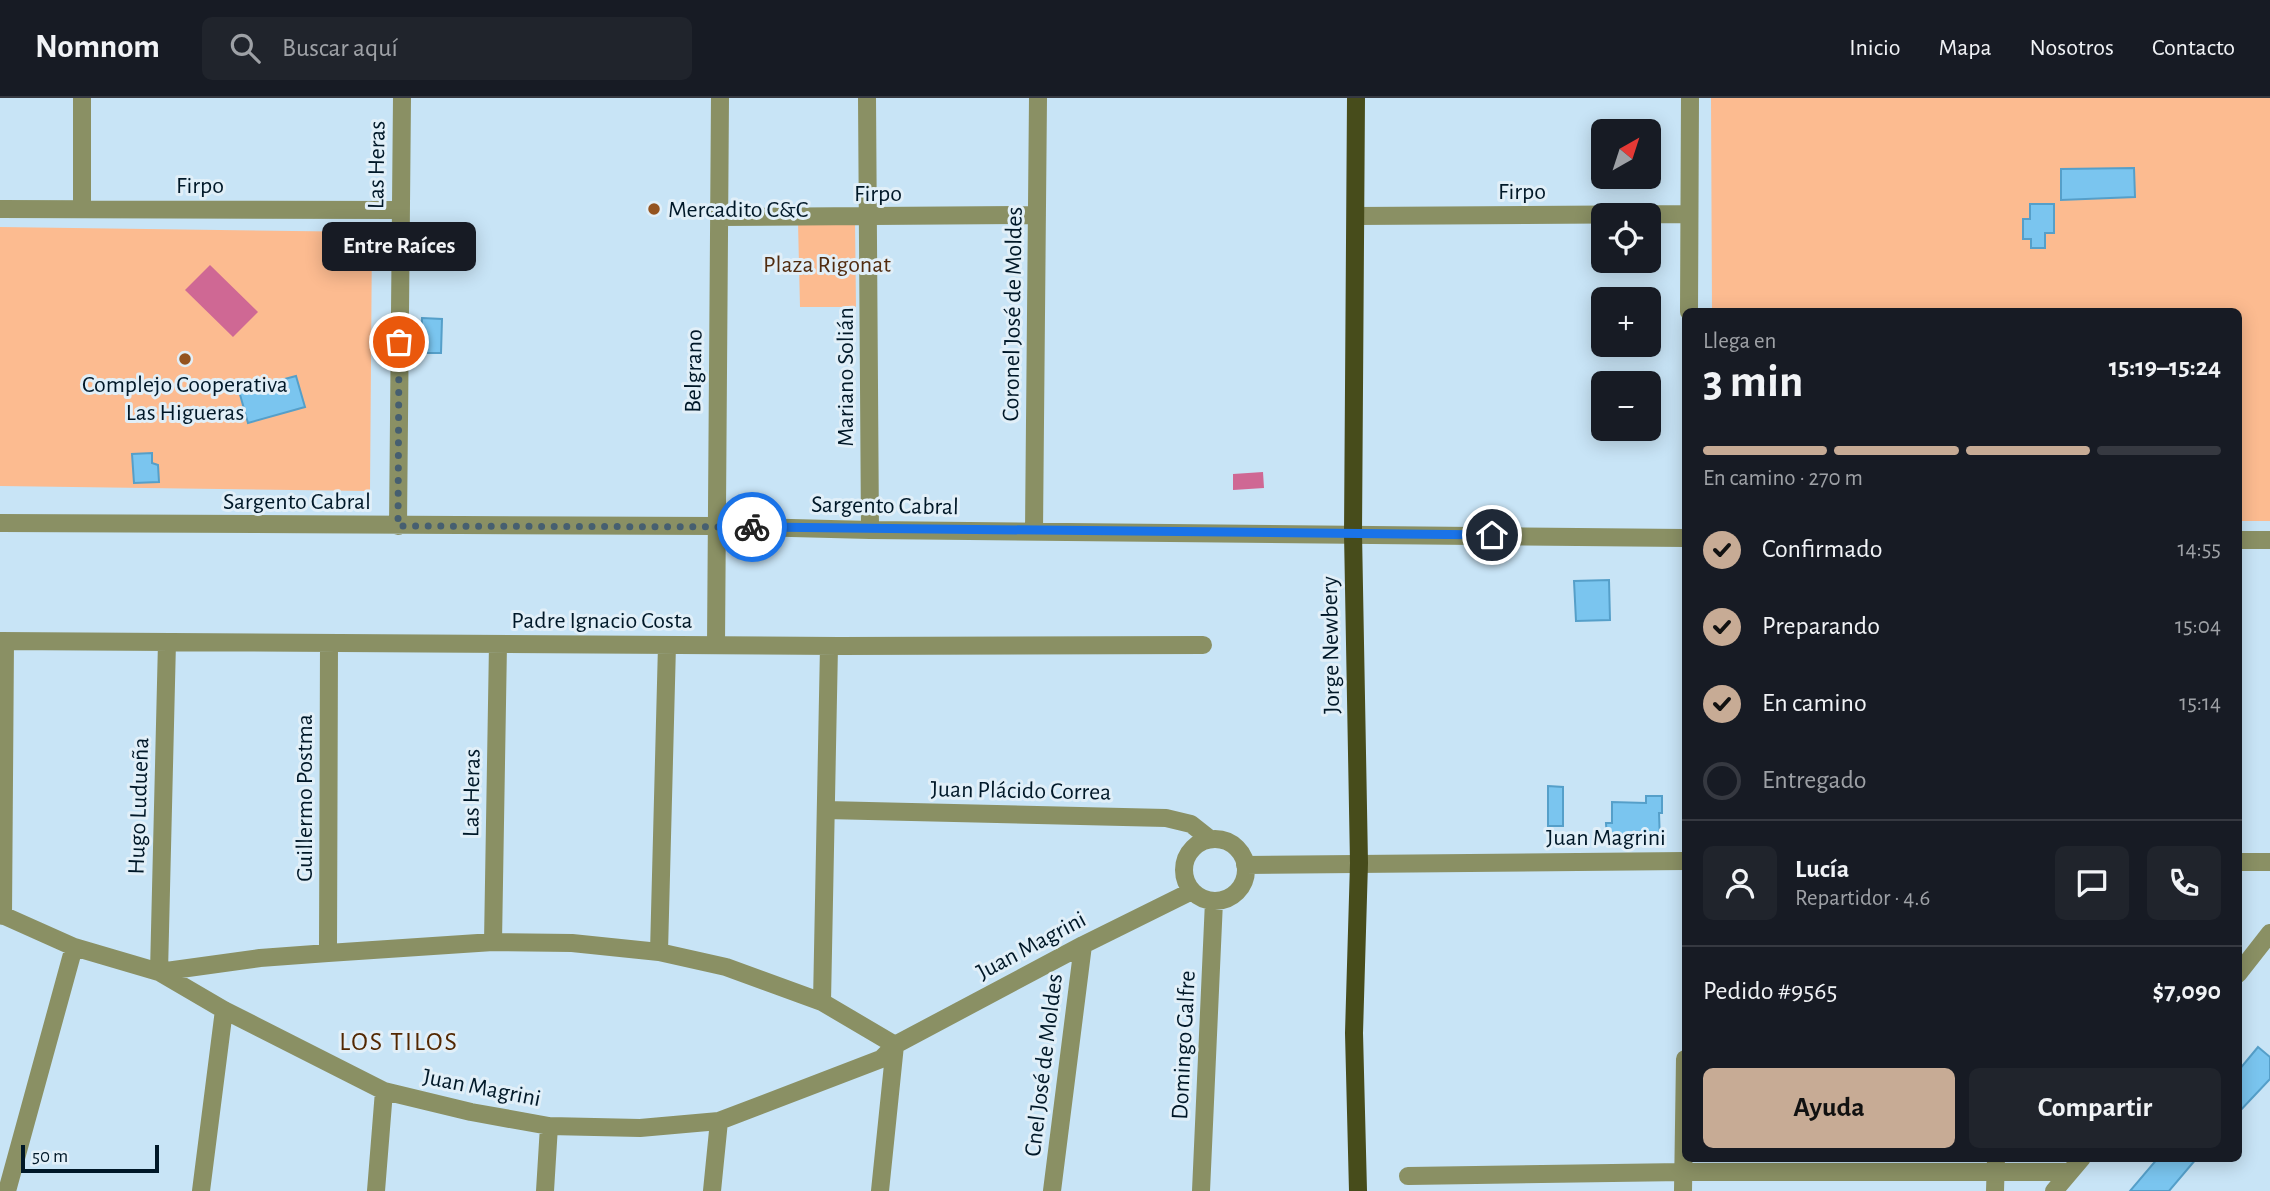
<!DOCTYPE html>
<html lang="es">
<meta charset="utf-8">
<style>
body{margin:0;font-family:"Alegreya Sans",sans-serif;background:#20242c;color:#f1f3f6;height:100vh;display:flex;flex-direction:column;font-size:26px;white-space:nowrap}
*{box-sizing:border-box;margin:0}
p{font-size:23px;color:#9ea1a6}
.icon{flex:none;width:38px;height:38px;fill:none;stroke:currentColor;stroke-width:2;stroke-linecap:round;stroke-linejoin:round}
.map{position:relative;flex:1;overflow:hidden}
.drawer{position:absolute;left:1682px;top:210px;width:560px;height:854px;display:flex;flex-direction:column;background:#171b24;border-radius:10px;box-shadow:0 4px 18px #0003}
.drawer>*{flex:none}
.needle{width:46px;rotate:39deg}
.fabs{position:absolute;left:1591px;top:21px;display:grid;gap:14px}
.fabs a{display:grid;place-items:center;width:70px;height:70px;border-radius:10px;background:#171b24;box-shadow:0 4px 18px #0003;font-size:35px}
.scale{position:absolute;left:21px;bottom:18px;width:138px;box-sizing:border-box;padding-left:7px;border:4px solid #001828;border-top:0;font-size:19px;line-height:24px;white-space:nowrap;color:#001828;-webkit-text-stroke:5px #e1eff8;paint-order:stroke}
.pin{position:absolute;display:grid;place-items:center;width:60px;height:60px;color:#fff;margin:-30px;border:4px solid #fff;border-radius:50%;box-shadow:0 2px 7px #0007}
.courier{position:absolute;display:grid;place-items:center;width:70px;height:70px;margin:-35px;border:5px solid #1a73e8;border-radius:50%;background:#fff;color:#222;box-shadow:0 2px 9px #0007}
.bubble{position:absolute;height:49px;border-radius:10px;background:#171b24;box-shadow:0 4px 18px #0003;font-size:23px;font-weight:700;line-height:49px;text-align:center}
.headline em{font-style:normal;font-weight:700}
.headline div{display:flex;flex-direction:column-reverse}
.headline{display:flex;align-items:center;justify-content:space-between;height:119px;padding:0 21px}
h1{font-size:46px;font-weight:700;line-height:52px}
.bar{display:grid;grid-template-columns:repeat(4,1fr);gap:10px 7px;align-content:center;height:84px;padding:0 21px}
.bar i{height:9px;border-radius:5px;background:#363941}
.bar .on{background:#c7ab95}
.bar p{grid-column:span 4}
.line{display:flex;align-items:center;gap:18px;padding:0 21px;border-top:2px solid #363941}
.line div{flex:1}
.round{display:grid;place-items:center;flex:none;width:74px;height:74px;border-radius:10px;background:#20242c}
ol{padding:0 21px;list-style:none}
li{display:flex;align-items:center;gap:21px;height:77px}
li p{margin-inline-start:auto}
li .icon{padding:7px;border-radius:50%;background:#c7ab95;color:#111;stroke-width:4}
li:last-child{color:#9ea1a6}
li i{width:38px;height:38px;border:4px solid #363941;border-radius:50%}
.cta{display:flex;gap:14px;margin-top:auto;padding:14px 21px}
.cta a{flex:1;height:80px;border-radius:10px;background:#c7ab95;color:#111;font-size:28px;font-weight:700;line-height:80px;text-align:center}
.cta a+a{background:#20242c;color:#f1f3f6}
header{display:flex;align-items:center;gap:42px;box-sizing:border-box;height:98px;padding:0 35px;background:#171b24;border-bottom:2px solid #363941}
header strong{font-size:33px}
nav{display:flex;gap:38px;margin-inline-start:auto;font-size:24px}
.search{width:490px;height:63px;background:#20242c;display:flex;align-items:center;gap:18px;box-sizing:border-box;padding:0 24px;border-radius:10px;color:#9ea1a6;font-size:26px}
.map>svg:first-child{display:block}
.green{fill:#fcbb90}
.water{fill:#cf6894}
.building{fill:#7ac5ef;stroke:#559fc9;stroke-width:2}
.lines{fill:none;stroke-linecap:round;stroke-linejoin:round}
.minor{stroke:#8a9064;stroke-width:18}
.major{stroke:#474c1b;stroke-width:18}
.done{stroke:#465f70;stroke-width:7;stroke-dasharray:0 12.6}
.route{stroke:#1a73e8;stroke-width:9}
.poi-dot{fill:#94531f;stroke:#e1eff8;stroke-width:2.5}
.labels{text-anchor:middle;stroke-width:6;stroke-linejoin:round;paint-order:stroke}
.street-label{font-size:24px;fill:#001828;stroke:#e1eff8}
.poi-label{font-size:24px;fill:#001828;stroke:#e1eff8;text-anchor:start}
.park-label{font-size:24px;fill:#512c10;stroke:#e1eff8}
.neighbourhood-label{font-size:26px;letter-spacing:2px;fill:#522701;stroke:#e1eff8}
</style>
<header>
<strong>Nomnom</strong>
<div class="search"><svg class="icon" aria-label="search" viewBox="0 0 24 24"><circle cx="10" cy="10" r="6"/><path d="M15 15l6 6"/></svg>Buscar aquí</div>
<nav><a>Inicio</a><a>Mapa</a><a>Nosotros</a><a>Contacto</a></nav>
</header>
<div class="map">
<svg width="2270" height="1093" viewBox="0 0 2270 1093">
<rect width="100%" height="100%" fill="#c8e4f6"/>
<!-- green -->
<path class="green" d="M1711,0h559v423h-32v-209l-526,-1z
M855,123l1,86h-56l-2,-85z
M0,129l372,5 -2,259 -370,-5z"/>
<!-- water -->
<path class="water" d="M210,167l48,47 -25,25 -48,-47z
M1263,374l1,16 -31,2v-16z"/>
<!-- building -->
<path class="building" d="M2134,70l1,29 -74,3v-31z
M2030,106h24v29h-9v15h-14v-9h-8v-20h7z
M422,220l20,1 -1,34h-20z
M296,278l9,31 -57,16 -9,-32z
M152,355v10l6,2 1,17 -25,1 -2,-29z
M1609,482l1,40 -34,1 -2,-40z
M1548,688l15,1v39h-15z
M1646,698h16v17h-3l1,28h-53l-1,-18h6v-21l34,1z
M2258,949l12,10v22l-32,34v-42z
M2158,1060h39l-28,33h-39z"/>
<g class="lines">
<!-- minor -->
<path class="minor" d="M82,0v110
M867,0l3,432
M0,111l400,1
M1356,118l333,-2
M719,119l318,-2
M1689,214l1,-214
M0,425l716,3 154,4 815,8
M398,428l4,-428
M1034,433l4,-433
M2238,442h32
M0,543l839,5 364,-1
M167,544l-8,330 101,-14 68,-5 165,-11 79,1 87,9 67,15 96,35 73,43 -15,146
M716,547l4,-547
M826,712l340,8 25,6 19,15
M1184 772a31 31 0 1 1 62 0a31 31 0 1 1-62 0Z
M2238,764h32
M1245,767l440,-4
M0,816l74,33 85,25 65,38 160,81 87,21 78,14 91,2 79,-7 162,-62 14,-14 188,-100 109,-54
M3,818l2,-275
M493,844l5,-298
M659,854l8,-307
M328,855l1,-310
M2238,876l32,-41
M822,904l7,-356
M1408,1078l275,-4h387
M7,1093l67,-244
M201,1093l23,-181
M376,1093l8,-100
M545,1093l4,-65
M712,1093l7,-70
M1052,1093l31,-246
M1201,1093l13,-290
M1683,1093l2,-132
M1995,1093l1,-33
M2054,1093l28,-33"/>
<!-- major -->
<path class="major" d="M1356,0l-3,435 6,330 -5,170 4,158"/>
</g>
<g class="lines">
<!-- done -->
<path class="done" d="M399,244l-1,184 354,1"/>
<!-- route -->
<path class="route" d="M752,429l740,8"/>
</g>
<!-- markers -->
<g class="poi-dot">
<circle cx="654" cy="111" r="7"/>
<circle cx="185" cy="261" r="7"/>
</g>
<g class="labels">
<!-- street labels -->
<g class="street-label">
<text transform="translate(376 67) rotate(-89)" y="8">Las Heras</text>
<text x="200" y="95">Firpo</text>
<text x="1522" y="101">Firpo</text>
<text x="878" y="103">Firpo</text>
<text transform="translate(1012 216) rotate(-89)" y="8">Coronel José de Moldes</text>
<text transform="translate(693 273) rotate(-89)" y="8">Belgrano</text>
<text transform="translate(845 279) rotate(-90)" y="8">Mariano Solián</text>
<text x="297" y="411">Sargento Cabral</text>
<text transform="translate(885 407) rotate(1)" y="8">Sargento Cabral</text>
<text x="602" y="530">Padre Ignacio Costa</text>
<text transform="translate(1330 547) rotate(-91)" y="8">Jorge Newbery</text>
<text transform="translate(1021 692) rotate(1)" y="8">Juan Plácido Correa</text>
<text transform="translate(471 695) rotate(-89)" y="8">Las Heras</text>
<text transform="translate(304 700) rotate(-90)" y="8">Guillermo Postma</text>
<text transform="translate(138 708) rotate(-88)" y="8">Hugo Ludueña</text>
<text x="1606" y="747">Juan Magrini</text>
<text transform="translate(1031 847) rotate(-28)" y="8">Juan Magrini</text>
<text transform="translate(1183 947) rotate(-87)" y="8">Domingo Galfre</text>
<text transform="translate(1043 967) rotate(-83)" y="8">Cnel José de Moldes</text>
<text transform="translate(482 989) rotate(11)" y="8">Juan Magrini</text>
</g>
<!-- poi labels -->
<g class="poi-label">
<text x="668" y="119">Mercadito C&amp;C</text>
<text x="185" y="294" text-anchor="middle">Complejo Cooperativa<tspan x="185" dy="28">Las Higueras</tspan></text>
</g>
<!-- park labels -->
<g class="park-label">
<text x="827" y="174">Plaza Rigonat</text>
</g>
<!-- neighbourhood labels -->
<g class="neighbourhood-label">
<text x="399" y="952">LOS TILOS</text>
</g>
</g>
</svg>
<div class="fabs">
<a><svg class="needle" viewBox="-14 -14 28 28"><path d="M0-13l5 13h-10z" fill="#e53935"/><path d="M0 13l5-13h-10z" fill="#9ea1a6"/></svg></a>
<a><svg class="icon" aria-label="locate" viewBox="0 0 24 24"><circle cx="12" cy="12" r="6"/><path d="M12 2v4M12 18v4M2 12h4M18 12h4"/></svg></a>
<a>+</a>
<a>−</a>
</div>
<div class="scale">50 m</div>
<div class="pin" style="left:399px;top:244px;background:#ea580c"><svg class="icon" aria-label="bag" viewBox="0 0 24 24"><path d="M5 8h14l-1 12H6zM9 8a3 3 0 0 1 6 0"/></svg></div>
<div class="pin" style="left:1492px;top:437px;background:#1f2937"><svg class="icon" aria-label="home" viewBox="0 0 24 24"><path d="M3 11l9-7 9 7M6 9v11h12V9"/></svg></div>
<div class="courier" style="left:752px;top:429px"><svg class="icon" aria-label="bike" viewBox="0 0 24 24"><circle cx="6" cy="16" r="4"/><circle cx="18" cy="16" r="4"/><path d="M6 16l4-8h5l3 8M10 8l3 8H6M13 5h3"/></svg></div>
<div class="bubble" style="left:322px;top:124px;width:154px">Entre Raíces</div>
<section class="drawer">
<div class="headline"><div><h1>3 min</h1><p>Llega en</p></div><em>15:19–15:24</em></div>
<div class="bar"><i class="on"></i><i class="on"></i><i class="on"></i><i></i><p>En camino · 270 m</p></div>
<ol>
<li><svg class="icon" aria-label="check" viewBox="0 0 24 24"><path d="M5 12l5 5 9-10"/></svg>Confirmado<p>14:55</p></li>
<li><svg class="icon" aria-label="check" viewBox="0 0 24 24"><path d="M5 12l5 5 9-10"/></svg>Preparando<p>15:04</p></li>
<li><svg class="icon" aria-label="check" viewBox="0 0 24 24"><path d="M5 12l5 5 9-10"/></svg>En camino<p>15:14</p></li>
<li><i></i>Entregado</li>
</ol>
<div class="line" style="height:126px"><a class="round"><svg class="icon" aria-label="person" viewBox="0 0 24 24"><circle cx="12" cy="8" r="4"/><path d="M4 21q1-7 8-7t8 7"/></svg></a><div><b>Lucía</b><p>Repartidor · 4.6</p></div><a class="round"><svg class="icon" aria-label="chat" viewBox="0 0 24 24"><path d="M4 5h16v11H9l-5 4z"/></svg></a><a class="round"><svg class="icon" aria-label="phone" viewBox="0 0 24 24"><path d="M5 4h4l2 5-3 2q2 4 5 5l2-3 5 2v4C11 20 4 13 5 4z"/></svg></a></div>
<div class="line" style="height:91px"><div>Pedido #9565</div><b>$7,090</b></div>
<div class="cta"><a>Ayuda</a><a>Compartir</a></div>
</section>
</div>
